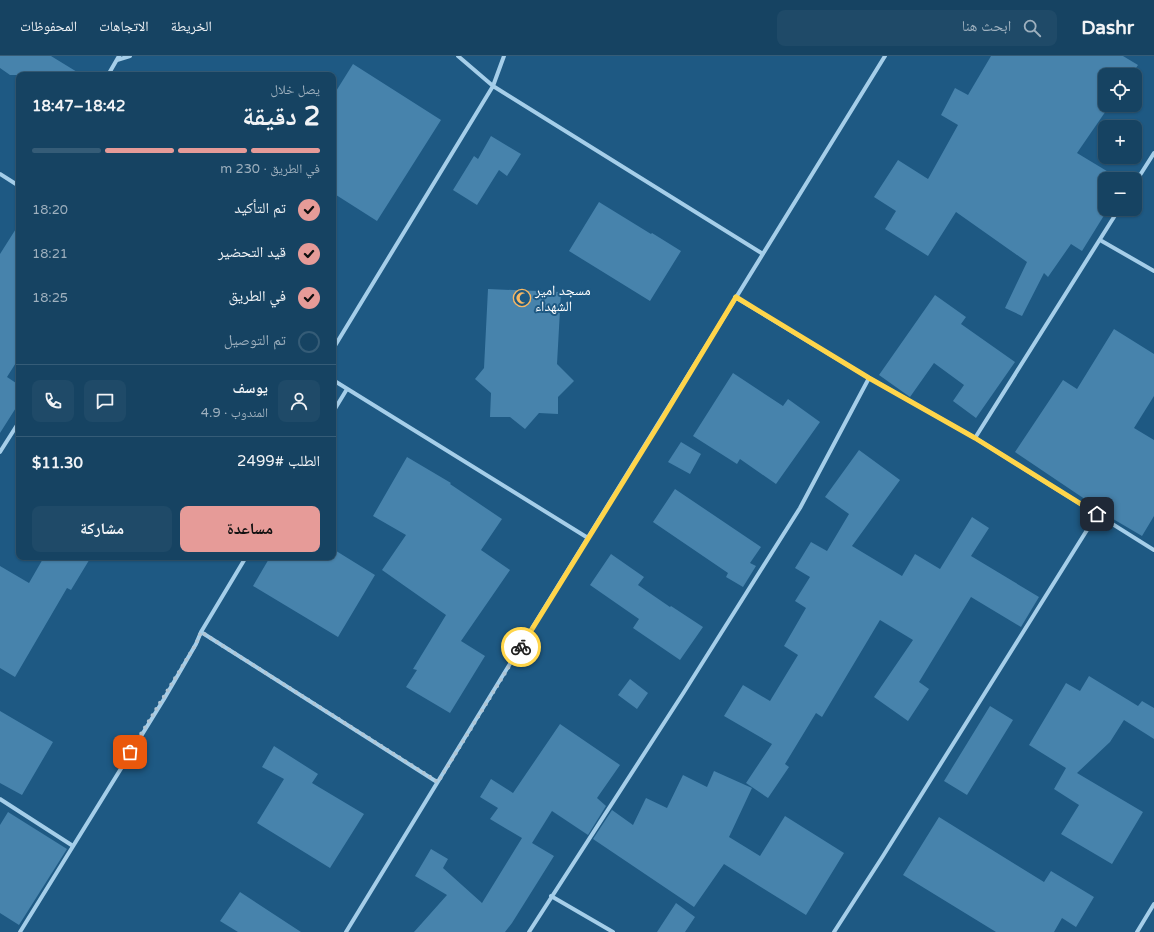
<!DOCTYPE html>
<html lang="ar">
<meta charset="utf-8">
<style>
body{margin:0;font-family:"Varela Round","Noto Naskh Arabic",sans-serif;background:#1f4a68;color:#f1f3f6;direction:rtl;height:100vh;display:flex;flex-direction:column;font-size:15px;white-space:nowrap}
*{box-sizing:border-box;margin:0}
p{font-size:13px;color:#9eb0be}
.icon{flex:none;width:22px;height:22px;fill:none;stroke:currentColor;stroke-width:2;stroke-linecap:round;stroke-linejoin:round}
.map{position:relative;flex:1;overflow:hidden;direction:ltr}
.details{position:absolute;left:16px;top:16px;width:320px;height:488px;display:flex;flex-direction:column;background:#164362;border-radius:8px;box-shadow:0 1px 3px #0004,0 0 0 1px #355c77;direction:rtl}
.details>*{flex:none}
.buttons{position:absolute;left:1098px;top:12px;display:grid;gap:8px}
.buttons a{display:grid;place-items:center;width:44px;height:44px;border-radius:8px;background:#164362;box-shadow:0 1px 3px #0004,0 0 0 1px #355c77;font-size:20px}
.pin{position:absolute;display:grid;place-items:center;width:34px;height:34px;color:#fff;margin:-17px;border-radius:8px;box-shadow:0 2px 6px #0006}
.courier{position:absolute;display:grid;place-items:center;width:40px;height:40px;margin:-20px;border:3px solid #ffd54a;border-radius:50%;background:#fff;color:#222;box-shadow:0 1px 5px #0007}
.summary em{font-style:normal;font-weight:800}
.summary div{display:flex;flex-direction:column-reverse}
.summary{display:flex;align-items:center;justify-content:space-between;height:68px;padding:0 16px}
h1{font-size:26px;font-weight:800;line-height:30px}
.bar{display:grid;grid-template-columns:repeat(4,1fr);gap:6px 4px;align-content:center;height:48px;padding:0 16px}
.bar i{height:5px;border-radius:3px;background:#355c77}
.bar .on{background:#e69b98}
.bar p{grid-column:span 4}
.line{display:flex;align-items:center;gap:10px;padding:0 16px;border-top:1px solid #355c77}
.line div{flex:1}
.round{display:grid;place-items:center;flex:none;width:42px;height:42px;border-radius:8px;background:#1f4a68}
ol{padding:0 16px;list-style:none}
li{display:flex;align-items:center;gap:12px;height:44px}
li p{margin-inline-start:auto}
li .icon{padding:4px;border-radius:50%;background:#e69b98;color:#111;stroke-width:4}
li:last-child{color:#9eb0be}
li i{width:22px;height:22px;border:2px solid #355c77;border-radius:50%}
.cta{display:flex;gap:8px;margin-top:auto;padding:8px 16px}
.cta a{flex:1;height:46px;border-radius:8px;background:#e69b98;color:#111;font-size:16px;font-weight:800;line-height:46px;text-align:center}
.cta a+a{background:#1f4a68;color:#f1f3f6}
header{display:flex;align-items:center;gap:24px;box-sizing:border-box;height:56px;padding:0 20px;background:#164362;border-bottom:1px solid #355c77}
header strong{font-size:19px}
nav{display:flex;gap:22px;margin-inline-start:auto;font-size:14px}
.search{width:280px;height:36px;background:#1f4a68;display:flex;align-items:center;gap:10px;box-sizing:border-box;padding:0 14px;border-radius:8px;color:#9eb0be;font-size:15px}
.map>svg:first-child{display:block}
.building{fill:#4783ac}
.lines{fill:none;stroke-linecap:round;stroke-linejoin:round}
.street{stroke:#a5cee9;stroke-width:4}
.done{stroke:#b0c5d4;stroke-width:4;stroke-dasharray:0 7.2}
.route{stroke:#ffd54a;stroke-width:5}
.labels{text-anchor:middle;stroke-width:4;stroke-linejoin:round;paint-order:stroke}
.poi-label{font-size:14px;fill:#fff;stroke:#1e5983;text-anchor:start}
</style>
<header>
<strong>Dashr</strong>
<div class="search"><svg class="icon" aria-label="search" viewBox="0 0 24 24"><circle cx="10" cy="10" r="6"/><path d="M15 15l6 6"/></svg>ابحث هنا</div>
<nav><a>الخريطة</a><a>الاتجاهات</a><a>المحفوظات</a></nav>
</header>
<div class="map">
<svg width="1154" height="876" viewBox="0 0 1154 876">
<rect width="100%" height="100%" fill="#1e5983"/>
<!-- building -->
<path class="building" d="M0,0h51l31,19h-72l-10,-7z
M991,0h132l15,9 -7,10h-26v30h5l-33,48 43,26h-15v30h3l-26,42 -11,-7 -23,33 -4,-4 -22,43 -17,-8 22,-46 -71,-50 -28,44 -43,-27 11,-18 -22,-14 24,-37 30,19 30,-54 -17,-10 14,-27 13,7z
M353,8l88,56 -64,101 -44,-28v-97z
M491,80l30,18 -14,22 -8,-6 -22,35 -24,-15 21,-34 4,3z
M599,146l52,32 1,-1 29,18 -31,50 -81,-50z
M19,168v134l-12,19 12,8v18l-19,30v-179z
M488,233l73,3 -4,72 17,17 -16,16v17l-19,-1 -14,16 -15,-12h-20l1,-24 -16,-14 9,-11z
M935,239l31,22 -5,7 54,38 -39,56 -23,-17 11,-16 -30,-22 -24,34 -31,-22z
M1114,273l40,25v42l-20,32 20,12v76l-12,20 -39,-23 1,-1 -89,-60 48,-72 14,9z
M733,317l50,33 5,-7 32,23 -44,62 -36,-25 -3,5 -44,-28z
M681,386l20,12 -11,20 -22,-12z
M859,394l41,30 -48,66 50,30 13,-22 25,15 32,-52 17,11 -18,28 68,41 -18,30 -50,-30 -52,85 10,7 -21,32 -34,-24 39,-57 -33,-20 -58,97 -6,-4 -31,51 4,3 -21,31 -22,-15 26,-39 -48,-28 19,-31 27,16 28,-46 -14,-9 22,-38 -11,-7 15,-24 -15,-9 16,-26 16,9 22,-37 -24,-17z
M407,401l44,26 -1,1 52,35 -21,31 29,20 -49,71 24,15 -35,57 -44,-26 11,-17 -4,-1 33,-54 -64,-45 24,-35 -33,-19z
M675,433l86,58 -11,16 6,3 -13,21 -17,-10 2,-4 -75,-51z
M333,493l42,26 -37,62 -85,-51 17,-29h63z
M611,498l33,23 -6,8 32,22 1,-1 32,21 -23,33 -47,-32 6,-9 -49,-34z
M44,501h47l-20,33 -4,-2 -52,89 -15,-9v-102l29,17z
M1089,620l49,30 4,-5 12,7v31l-30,-19 -14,22 -33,31 66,39 -31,52 -51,-30 18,-29 -25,-16 12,-21 -37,-23 37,-62 14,8z
M630,623l18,14 -11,16 -19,-14z
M990,650l23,14 -46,75 -23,-14z
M0,655l53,31 -31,53 -22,-12z
M560,668l60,41 -23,33 9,8 -18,29 -36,-24 -20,32 22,13 -42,67 -7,9h-91l33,-37 -32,-19 16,-27 17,10 -5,9 39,35 40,-65 -32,-19 8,-11 -18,-11 11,-18 22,14z
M274,690l44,28 -6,9 52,31 -34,54 -73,-45 27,-44 -22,-12z
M714,715l38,17 -23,49 31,19 25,-40 59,37 -38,62 -82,-51 -30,43 -101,-68 19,-29 21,15 13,-27 21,10 16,-33 24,12z
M8,756l59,37 -48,76 -19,-12v-88z
M939,761l105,65 7,-11 43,26 -18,30 -14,-9 -8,14h-58l-93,-57z
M240,836l61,40h-63l-18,-11z
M676,847l19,14 -10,15h-28z"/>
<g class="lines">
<!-- street -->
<path class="street" d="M458,0l35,30 270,168
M117,4l13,-4
M108,19l11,-19
M0,118l19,12
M1135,127l19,-30
M1100,184l54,31
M735,241l134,81 106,60 179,112
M333,293l160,-263 11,-30
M333,324l255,158
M333,356l14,-23
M975,382l144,-229
M0,396l19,-30
M201,576l236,150
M0,743l73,47
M551,840l62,36
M20,876l144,-233 32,-55 5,-12 45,-75
M346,876c178,-293 359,-584 539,-876
M529,876l155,-240 116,-184 69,-130
M834,876l49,-76 214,-342
M1137,876l17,-28"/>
</g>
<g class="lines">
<!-- done -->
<path class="done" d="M130,696l66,-108 5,-12 237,150 83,-135"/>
<!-- route -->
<path class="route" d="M521,591l143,-231 72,-119 133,81 106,60 122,76"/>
</g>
<!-- icons -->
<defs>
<symbol id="mosque-ring" viewBox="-11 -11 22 22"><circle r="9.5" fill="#1e5983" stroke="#f8b864" stroke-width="1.5"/><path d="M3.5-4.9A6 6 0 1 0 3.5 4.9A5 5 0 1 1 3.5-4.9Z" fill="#f8b864"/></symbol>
</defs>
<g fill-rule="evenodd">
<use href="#mosque-ring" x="512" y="232" width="20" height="20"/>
</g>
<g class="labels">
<!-- poi labels -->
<g class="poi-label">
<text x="535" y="239">مسجد امير<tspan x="535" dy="16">الشهداء</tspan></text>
</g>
</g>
</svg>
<div class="buttons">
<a><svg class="icon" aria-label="locate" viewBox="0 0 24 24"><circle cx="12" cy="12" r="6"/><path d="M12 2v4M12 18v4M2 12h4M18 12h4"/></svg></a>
<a>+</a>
<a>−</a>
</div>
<div class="pin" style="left:130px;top:696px;background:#ea580c"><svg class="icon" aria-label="bag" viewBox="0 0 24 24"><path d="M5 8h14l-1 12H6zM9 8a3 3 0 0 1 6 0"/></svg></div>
<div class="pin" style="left:1097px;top:458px;background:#1f2937"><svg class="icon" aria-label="home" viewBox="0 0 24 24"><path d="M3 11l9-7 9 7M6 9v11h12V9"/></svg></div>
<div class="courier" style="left:521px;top:591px"><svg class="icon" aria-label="bike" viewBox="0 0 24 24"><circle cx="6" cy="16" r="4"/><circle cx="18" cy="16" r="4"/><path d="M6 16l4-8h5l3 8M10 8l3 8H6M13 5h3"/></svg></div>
<section class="details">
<div class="summary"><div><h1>2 دقيقة</h1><p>يصل خلال</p></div><em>18:42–18:47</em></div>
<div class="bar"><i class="on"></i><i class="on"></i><i class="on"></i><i></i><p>في الطريق · 230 m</p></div>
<ol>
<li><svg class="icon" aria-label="check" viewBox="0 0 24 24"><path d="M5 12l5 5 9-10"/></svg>تم التأكيد<p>18:20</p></li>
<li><svg class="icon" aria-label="check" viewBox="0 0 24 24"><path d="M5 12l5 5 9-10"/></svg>قيد التحضير<p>18:21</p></li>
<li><svg class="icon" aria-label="check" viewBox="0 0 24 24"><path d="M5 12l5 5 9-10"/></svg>في الطريق<p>18:25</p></li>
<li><i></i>تم التوصيل</li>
</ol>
<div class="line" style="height:72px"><a class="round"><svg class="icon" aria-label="person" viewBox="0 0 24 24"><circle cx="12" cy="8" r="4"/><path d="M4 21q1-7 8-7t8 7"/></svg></a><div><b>يوسف</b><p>المندوب · 4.9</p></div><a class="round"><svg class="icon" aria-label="chat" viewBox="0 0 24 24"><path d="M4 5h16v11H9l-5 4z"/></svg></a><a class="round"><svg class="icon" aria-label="phone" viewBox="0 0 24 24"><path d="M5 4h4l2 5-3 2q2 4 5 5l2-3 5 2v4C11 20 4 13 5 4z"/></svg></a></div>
<div class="line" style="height:52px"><div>الطلب #2499</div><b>$11.30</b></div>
<div class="cta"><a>مساعدة</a><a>مشاركة</a></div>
</section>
</div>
